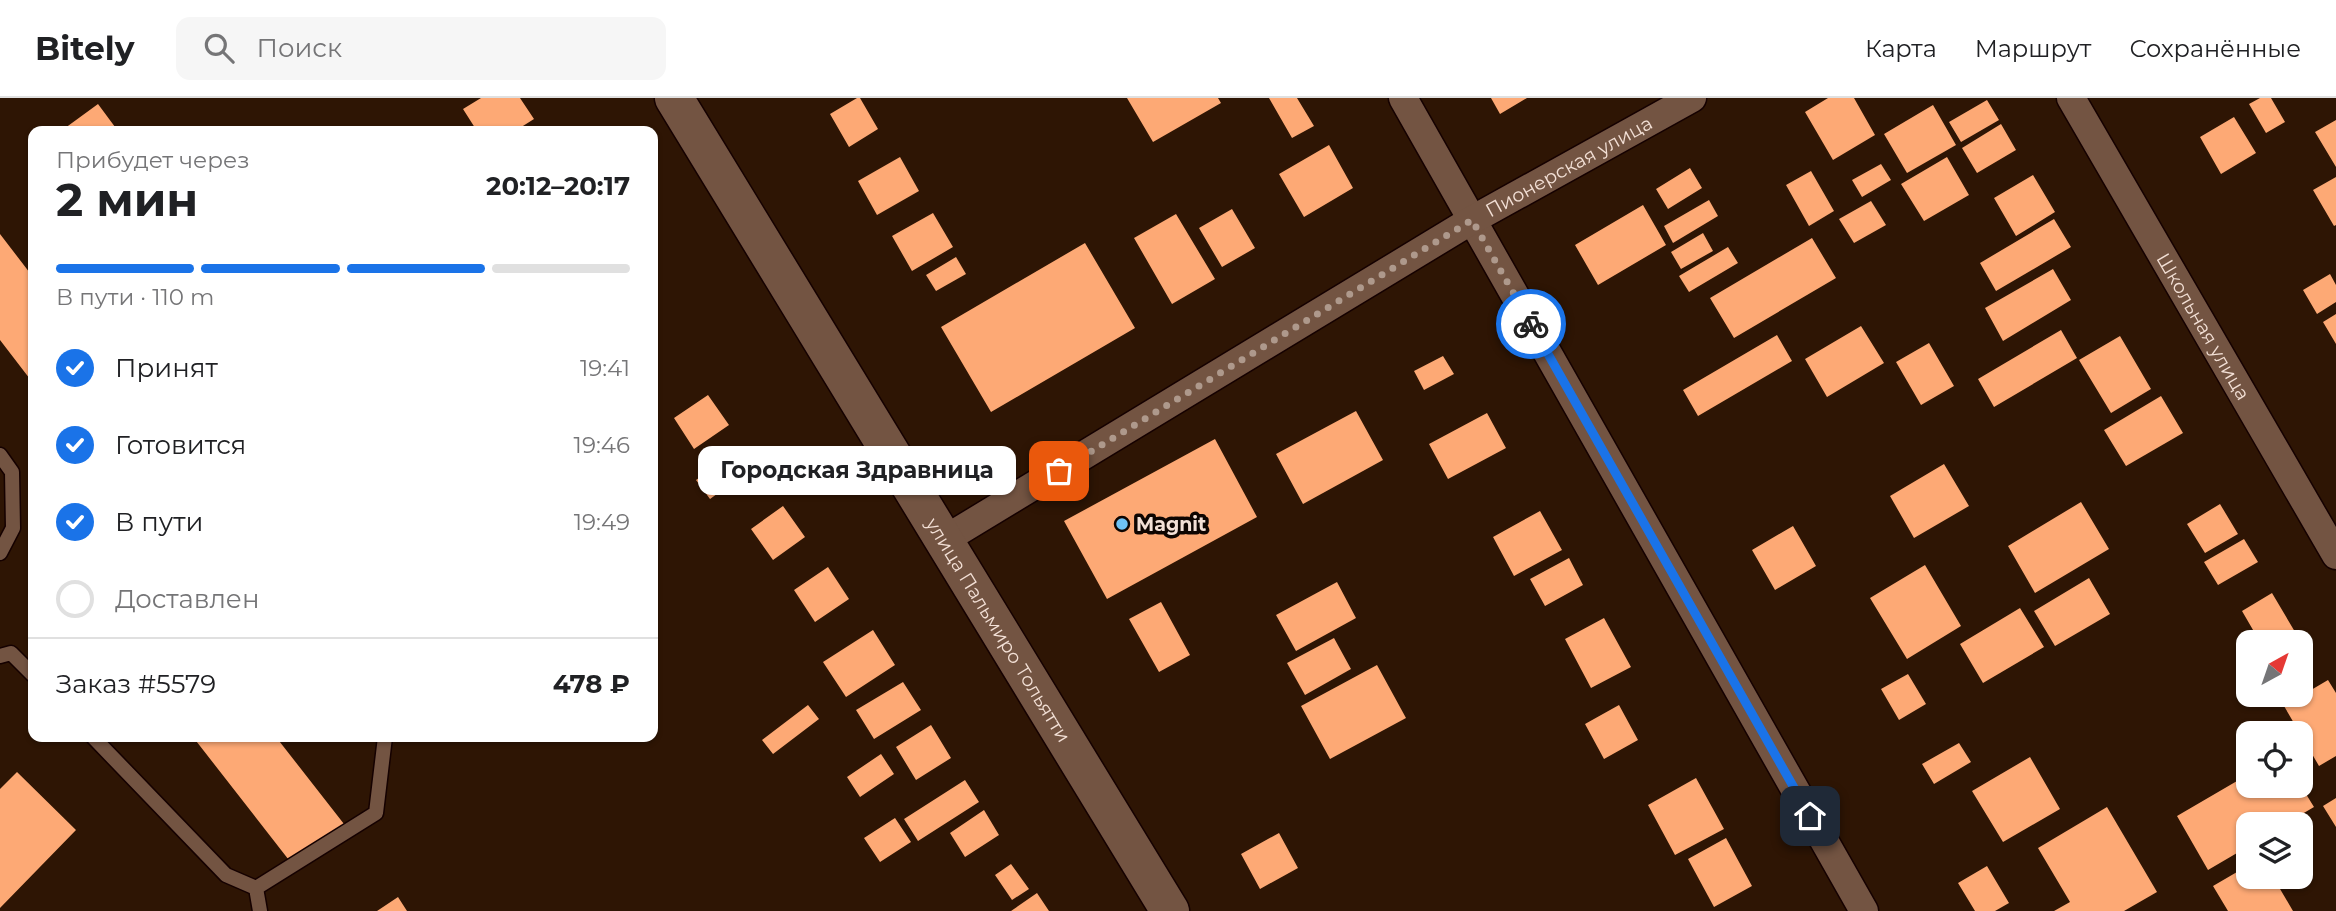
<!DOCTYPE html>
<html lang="ru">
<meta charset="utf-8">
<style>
body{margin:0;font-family:Montserrat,sans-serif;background:#f6f6f6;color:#202124;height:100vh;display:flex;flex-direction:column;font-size:26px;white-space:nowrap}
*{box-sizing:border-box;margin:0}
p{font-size:23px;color:#757577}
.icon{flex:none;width:38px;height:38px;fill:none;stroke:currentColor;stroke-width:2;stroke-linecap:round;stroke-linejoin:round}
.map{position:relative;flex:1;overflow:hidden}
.details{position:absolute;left:28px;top:28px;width:630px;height:616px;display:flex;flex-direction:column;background:#fff;border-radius:14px;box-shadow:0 2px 5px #0004}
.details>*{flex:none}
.needle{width:46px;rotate:40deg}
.tools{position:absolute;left:2236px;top:532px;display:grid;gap:14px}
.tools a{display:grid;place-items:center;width:77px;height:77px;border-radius:14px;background:#fff;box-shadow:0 2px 5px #0004;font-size:35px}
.pin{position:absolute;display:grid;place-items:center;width:60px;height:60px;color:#fff;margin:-30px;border-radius:14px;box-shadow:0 4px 10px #0006}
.courier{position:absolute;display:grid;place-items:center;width:70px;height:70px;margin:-35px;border:5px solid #1a73e8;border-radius:50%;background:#fff;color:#222;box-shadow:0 2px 9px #0007}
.bubble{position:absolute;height:49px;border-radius:14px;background:#fff;box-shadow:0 2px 5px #0004;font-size:23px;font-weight:700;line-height:49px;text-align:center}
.head em{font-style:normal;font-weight:700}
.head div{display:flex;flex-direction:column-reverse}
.head{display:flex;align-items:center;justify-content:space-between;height:119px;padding:0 28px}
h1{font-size:46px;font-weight:700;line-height:52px}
.bar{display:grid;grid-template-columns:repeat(4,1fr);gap:10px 7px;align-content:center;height:84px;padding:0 28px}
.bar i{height:9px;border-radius:5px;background:#e0e0e0}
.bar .selected{background:#1a73e8}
.bar p{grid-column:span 4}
.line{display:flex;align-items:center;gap:18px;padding:0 28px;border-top:2px solid #e0e0e0}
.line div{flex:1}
ol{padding:0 28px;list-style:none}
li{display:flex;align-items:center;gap:21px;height:77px}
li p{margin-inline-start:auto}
li .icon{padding:7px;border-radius:50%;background:#1a73e8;color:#fff;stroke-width:4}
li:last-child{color:#757577}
li i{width:38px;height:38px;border:4px solid #e0e0e0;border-radius:50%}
header{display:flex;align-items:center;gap:42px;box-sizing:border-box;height:98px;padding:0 35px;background:#fff;border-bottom:2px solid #e0e0e0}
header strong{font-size:33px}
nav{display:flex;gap:38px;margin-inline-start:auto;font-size:24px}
.search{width:490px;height:63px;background:#f6f6f6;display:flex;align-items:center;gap:18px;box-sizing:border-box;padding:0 24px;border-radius:14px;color:#757577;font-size:26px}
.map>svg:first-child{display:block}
.building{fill:#fda975}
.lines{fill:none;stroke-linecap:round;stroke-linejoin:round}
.lane-casing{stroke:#150100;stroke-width:17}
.street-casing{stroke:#150100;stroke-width:31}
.secondary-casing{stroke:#150100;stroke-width:41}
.lane{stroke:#735442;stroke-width:14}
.street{stroke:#735442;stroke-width:28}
.secondary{stroke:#735442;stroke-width:38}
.done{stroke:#ae998c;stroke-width:7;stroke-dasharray:0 12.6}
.route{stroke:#1a73e8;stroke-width:9}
.poi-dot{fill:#6fc2f4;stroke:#0e0501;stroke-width:2.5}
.labels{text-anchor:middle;stroke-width:7;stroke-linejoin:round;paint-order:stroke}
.street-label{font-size:19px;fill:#f3e0d6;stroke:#0e0501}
.poi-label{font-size:19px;font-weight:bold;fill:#f3e0d6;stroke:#0e0501;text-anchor:start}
</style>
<header>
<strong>Bitely</strong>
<div class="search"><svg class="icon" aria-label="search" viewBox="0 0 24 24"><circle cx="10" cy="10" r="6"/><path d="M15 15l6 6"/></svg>Поиск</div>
<nav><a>Карта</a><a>Маршрут</a><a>Сохранённые</a></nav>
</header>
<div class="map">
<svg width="2336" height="813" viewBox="0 0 2336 813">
<rect width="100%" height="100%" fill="#2e1504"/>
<!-- building -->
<path class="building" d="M481,0h39l14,21 -19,12h-38l-14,-22z
M857,0h3l18,31 -29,18 -19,-33z
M1127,0h91l3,5 -68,39z
M1269,0h28l17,28 -22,12z
M1491,0h36l-27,16z
M1828,0h26l21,37 -42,25 -28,-48z
M2260,0h11l14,24 -19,11 -17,-29z
M1987,2l12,20 -38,22 -12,-20z
M98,6l20,27h-57z
M1933,7l23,40 -49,28 -23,-39z
M2234,19l22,36 -35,21 -21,-37z
M2336,22v47l-21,-35z
M2001,26l15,26 -39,23 -15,-25z
M1329,47l24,43 -49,29 -25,-43z
M900,59l19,34 -42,24 -19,-34z
M1947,59l22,38 -45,26 -23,-37z
M1881,66l10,16 -29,17 -10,-17z
M1690,70l12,20 -34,21 -12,-20z
M1811,73l23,40 -25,15 -23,-41z
M2033,77l22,37 -39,24 -22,-38z
M2336,79v48l-2,1 -21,-36z
M1709,102l9,16 -45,27 -9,-17z
M1871,103l15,24 -32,18 -15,-24z
M1643,107l23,40 -68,40 -23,-40z
M1232,111l23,39 -33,19 -23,-39z
M933,115l20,34 -41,24 -20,-35z
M1176,116l39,65 -43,25 -38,-66z
M2054,121l17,28 -75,44 -16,-28z
M1703,135l10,18 -32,18 -10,-17z
M0,136l33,43v106l-33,-43z
M1812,140l24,40 -102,60 -24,-40z
M1085,145l50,85 -144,84 -50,-85z
M1728,149l10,16 -49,29 -10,-16z
M956,159l10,17 -30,17 -10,-16z
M2053,171l18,31 -68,41 -18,-33z
M2330,176l6,11v17l-19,12 -14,-24z
M2336,216v30l-13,-22z
M1861,228l23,37 -57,34 -22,-38z
M2061,232l16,28 -83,49 -16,-28z
M1777,237l15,26 -94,55 -15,-26z
M2120,238l31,53 -40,24 -32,-53z
M1929,245l25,43 -33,19 -25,-43z
M1443,258l11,18 -30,16 -10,-19z
M708,297l21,30 -35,24 -20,-31z
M2161,298l22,37 -57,33 -22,-36z
M1356,313l27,49 -80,44 -27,-50z
M1487,315l19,35 -58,31 -19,-35z
M1215,341l42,78 -150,82 -43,-78z
M725,362l14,18 -29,21 -14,-19z
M1944,366l25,42 -55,32 -24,-42z
M2081,404l28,47 -74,44 -27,-47z
M2220,406l18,30 -33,19 -18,-29z
M783,408l22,31 -32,23 -22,-31z
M1540,413l22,39 -48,26 -21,-39z
M1793,428l23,40 -41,24 -23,-40z
M2244,441l14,23 -40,23 -14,-23z
M1569,460l14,27 -38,21 -15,-27z
M1925,467l36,61 -54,33 -37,-61z
M828,469l21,32 -34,23 -21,-32z
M2089,480l21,36 -55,32 -21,-35z
M1337,484l19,36 -60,33 -20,-36z
M2272,495l29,49h-41l-18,-31z
M1161,504l29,53 -31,17 -30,-53z
M2020,510l24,39 -61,36 -23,-39z
M1604,520l27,49 -40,21 -26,-49z
M873,532l22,35 -49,32 -23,-35z
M1334,540l17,31 -46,26 -18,-32z
M1377,567l29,53 -76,41 -29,-53z
M1908,576l18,30 -27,16 -18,-31z
M2328,582l8,13v63l-17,10 -35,-60z
M903,584l18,28 -47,29 -18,-29z
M808,607l11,14 -46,35 -11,-14z
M1619,607l19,35 -34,19 -19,-35z
M931,627l20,33 -35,22 -20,-33z
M193,639h83l68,87 -52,40z
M1959,645l12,19 -37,22 -12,-20z
M881,656l13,20 -34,23 -13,-20z
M2030,659l30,52 -57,33 -31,-51z
M17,674l59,58 -76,78v-119z
M2249,676v12h52l13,21 -29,17h-36v22l-41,24 -31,-54z
M1696,680l28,51 -49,26 -27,-50z
M965,682l14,22 -61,39 -14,-22z
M2336,700v29l-13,-21z
M2107,709l50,85 -33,19h-70l16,-9 -32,-54z
M984,712l15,25 -34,22 -15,-24z
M895,720l16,24 -31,20 -16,-24z
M1279,735l19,35 -38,21 -19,-35z
M1726,740l26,48 -38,21 -26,-48z
M1011,766l18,25 -17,11 -17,-25z
M2249,767v12h24l20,34h-65l-15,-25z
M1987,768l22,37 -14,8h-20l-17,-28z
M1037,795l12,18h-38z
M398,799l9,14h-30z"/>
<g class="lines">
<defs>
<path id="lane" d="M0,357l12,17 1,56 -13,25
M0,558l11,-3 22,22
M93,639l133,138 30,13 120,-75 9,-76
M256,790l4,23"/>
<g id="street">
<path d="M1403,0l461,813"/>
<path id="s1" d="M2071,0l265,457"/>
<path id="s2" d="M944,442l528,-320 220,-122"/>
</g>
<g id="secondary">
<path id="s3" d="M674,0l496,813"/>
</g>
</defs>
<!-- lane casing -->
<use href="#lane" class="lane-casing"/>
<!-- street casing -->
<use href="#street" class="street-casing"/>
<!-- secondary casing -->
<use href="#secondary" class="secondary-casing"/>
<!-- lane -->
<use href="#lane" class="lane"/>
<!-- street -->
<use href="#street" class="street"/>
<!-- secondary -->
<use href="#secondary" class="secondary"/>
</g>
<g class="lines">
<!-- done -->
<path class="done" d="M1059,373l413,-251 59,104"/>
<!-- route -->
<path class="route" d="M1531,226l279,492"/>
</g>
<!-- markers -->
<circle class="poi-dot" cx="1122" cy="426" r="7"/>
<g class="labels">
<!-- street labels -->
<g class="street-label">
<text dy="7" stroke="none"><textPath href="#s2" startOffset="728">Пионерская улица</textPath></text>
<text dy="7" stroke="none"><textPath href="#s1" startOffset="264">Школьная улица</textPath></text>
<text dy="7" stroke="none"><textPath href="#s3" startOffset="623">улица Пальмиро Тольятти</textPath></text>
</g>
<!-- poi labels -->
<g class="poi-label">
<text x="1136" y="433">Magnit</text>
</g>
</g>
</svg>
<div class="tools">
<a><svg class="needle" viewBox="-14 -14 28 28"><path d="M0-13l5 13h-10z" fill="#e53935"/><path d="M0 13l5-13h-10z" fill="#757577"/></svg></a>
<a><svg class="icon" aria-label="locate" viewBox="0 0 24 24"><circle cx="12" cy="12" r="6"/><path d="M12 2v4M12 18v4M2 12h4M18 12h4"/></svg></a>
<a><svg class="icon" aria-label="layers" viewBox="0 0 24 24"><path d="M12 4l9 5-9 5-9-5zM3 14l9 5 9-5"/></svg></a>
</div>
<div class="pin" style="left:1059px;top:373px;background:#ea580c"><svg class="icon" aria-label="bag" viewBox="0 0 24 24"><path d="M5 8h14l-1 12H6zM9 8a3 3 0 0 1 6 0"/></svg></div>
<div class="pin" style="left:1810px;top:718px;background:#1f2937"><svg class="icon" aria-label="home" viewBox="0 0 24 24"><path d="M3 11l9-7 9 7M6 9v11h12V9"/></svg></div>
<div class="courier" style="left:1531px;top:226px"><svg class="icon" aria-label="bike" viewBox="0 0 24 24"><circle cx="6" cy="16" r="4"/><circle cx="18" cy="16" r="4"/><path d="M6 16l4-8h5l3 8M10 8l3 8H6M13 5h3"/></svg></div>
<div class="bubble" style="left:698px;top:348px;width:318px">Городская Здравница</div>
<section class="details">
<div class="head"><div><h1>2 мин</h1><p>Прибудет через</p></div><em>20:12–20:17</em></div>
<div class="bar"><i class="selected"></i><i class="selected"></i><i class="selected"></i><i></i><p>В пути · 110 m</p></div>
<ol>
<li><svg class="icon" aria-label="check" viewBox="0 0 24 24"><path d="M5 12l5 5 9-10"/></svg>Принят<p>19:41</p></li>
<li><svg class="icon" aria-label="check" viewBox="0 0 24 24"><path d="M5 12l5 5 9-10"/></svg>Готовится<p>19:46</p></li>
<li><svg class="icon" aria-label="check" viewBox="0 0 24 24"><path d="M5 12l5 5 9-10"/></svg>В пути<p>19:49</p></li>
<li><i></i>Доставлен</li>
</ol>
<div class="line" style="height:91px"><div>Заказ #5579</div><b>478 ₽</b></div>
</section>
</div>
